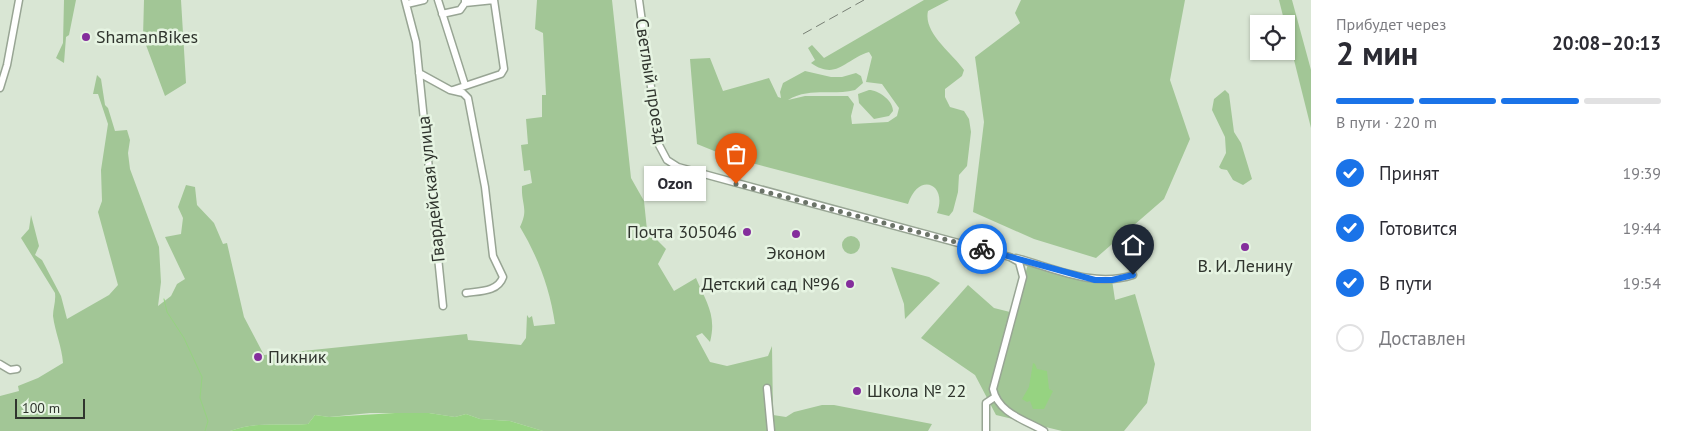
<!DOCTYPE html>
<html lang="ru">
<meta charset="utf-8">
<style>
body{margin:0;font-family:"PT Sans",sans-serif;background:#f7f7f7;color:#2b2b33;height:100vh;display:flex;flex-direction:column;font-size:19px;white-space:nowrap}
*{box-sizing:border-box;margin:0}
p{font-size:16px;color:#7c7c81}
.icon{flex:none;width:28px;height:28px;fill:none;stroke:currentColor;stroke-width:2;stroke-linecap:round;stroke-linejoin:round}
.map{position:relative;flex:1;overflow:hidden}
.panel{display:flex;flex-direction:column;background:#fff;width:375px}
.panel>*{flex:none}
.fabs{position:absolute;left:1250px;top:15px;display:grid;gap:10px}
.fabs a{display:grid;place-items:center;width:45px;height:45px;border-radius:0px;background:#fff;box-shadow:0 1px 4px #0004;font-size:25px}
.scale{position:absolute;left:15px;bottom:12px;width:70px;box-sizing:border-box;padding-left:5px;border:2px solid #30352e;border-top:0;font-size:14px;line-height:18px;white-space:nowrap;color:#30352e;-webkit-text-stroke:4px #e6f4e2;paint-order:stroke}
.pin{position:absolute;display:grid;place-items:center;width:42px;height:42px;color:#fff;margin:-51px -21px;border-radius:50% 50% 50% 0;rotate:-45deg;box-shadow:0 0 5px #0007}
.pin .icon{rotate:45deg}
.courier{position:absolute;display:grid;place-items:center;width:50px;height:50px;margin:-25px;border:4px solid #1a73e8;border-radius:50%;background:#fff;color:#222;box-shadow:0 1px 6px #0007}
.bubble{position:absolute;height:35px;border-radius:0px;background:#fff;box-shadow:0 1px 4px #0004;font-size:16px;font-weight:800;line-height:35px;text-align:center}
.overview em{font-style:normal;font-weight:800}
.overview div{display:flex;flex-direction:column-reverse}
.overview{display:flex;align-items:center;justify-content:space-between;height:85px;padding:0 25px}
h1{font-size:32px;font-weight:800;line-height:38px}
.bar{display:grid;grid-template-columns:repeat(4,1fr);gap:8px 5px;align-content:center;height:60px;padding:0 25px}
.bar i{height:6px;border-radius:4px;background:#e1e1e2}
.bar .on{background:#1a73e8}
.bar p{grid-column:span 4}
ol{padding:0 25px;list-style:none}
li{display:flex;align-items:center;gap:15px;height:55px}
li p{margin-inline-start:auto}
li .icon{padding:5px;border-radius:50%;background:#1a73e8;color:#fff;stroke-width:4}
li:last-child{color:#7c7c81}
li i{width:28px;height:28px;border:2px solid #e1e1e2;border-radius:50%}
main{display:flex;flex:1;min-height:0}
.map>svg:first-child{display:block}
.green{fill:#a2c696}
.water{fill:#96d381}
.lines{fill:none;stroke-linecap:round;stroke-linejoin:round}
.stream{stroke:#96d381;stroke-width:1}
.minor-casing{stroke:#98a594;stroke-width:9}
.minor{stroke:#fff;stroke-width:6}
.rail{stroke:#788075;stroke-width:1;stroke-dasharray:10 5;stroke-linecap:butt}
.done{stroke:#6b7368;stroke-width:5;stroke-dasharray:0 9}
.route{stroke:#1a73e8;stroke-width:6}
.poi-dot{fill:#842e9c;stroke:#e6f4e2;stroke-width:2}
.labels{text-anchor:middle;stroke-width:5;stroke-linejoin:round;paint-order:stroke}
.poi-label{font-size:18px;fill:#30352e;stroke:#e6f4e2;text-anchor:start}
.street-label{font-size:18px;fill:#30352e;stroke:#e6f4e2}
</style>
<main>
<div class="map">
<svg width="1311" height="431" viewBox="0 0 1311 431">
<rect width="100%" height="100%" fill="#d9e6d4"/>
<!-- green -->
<path class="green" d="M64,0h12l-7,35 -3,2 -2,26 -8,-5 7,-15z
M144,0h37l5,83 -21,13 -22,-59z
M537,0h75l19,178 13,23 3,29 19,19 -8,15 16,27 22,-13c10,24 21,37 14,64l-8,-9 -6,3 14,26 17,4 41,-10 4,-10 1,69 13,2 8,-5 28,-7h12l98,19 -4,7h-385l-33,-10 -30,-2 -14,-5 -11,3 -26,-4h-59l-41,4 -14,-2 -7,9c-26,2 -53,-3 -78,7h-230v-35l19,-5 -1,-5 20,-8 25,-15c-1,-16 -8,-31 -10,-47 0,-8 3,-14 2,-23l-34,-55 8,-9 2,-14 8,31 -4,9 7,5 19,36 6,23 42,-24 9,-10 -20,-73 4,-11 -1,-31 7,-46 -10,-30h-5l4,-19 4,4 4,26 3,3 7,23 12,-1 3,10 -2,13 2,16 29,78 2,35 -3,24 13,-10 6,-12 8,-5 -20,-42 16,-3 2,-16 -5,-11 8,-22 9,2 2,18 17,18 9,21 4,-1 17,74 20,38 203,-21 1,6 53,5 5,-7 1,-23 2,3 3,-2 2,10 21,-2c-5,-35 -17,-67 -35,-97 9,-18 1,-23 2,-41l10,-3 -2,-13 -6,1 -3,-26 7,-1 -2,-25 16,-2v-22h4l-3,-62 -8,-4z
M924,0h25l-21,11c-5,22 24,42 36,59l-2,6 -17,13v8l5,10 14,4 5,8 2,13 -4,34 -8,9 -1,17 -5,19 -4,5 -12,-3c11,-29 -18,-42 -29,-9l-179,-47 -32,-13 -7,-85 20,-1 13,33 46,-13 9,19 3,1 -1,-6 3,-9 22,-12 26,6h11l14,-4 5,3 2,7 -8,7c-23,6 -45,-3 -67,10l17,-4h43l6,8 -3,12 1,8 36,-2 9,-6 2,-8 -17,-24 -16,-2 6,-25 -3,-5c-24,7 -32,29 -58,11l4,-3 -7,-12 4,-3 12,13z
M1021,0h164l-15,80 20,59 -26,60 -68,59 -62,-19 -61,-27 11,-90 -9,-65 45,-34 -5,-10z
M1279,0h13l19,70v58z
M869,90c9,0 24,10 24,21l-4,5 -15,3 -15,-16 -1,-9z
M1225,90l4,4 5,38 7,11 11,36 -9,6 -10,-5 -6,-10 -6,-1 -2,-2 7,-14 -1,-16 -13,-27 2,-11z
M842 245a9 9 0 1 1 18 0a9 9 0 1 1-18 0Z
M1028,264c21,9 62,21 84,16l3,20 20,-6 20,70 -8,39 -23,28h-62l-66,-16 -21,-40 -54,-37 47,-53 26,23 20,5z
M891,267l38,10 11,6 -35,36 -1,-15z"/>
<!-- water -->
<path class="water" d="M1033,363l2,1 2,5 10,2 2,18 4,2 -9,18h-11l-3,-8 -3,1 -5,-3 7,-12z
M395,413h34l26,4 11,-3 14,5 30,2 33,10h-313c25,-10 52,-5 78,-7l7,-9 14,2z"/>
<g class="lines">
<!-- stream -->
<path class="stream" d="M164,299l3,13 17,26 18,39 -2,21 8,23 -3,10"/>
<defs>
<path id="minor" d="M405,0l11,42 27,264
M438,0l27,85
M465,0v3l29,-3
M639,0l20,145 8,15 11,7 332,90 9,5 4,15 -30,112c5,24 32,31 51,42
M407,4l17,-4
M442,14l18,-4 5,-7
M419,73l31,17 13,3 5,5 17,89 8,69 10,21c-5,15 -24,14 -37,16
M0,88l7,-23 12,-65
M453,90l48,-16 3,-5 -10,-69
M1016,258c38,10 78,30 117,17
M0,364l10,6 7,-1
M767,388l4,43
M986,431v-28l9,-6"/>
</defs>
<!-- minor casing -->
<use href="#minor" class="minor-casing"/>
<!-- minor -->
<use href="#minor" class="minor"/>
<!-- rail -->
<path class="rail" d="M803,34l61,-34"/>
</g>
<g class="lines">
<!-- done -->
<path class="done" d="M736,184l246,65"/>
<!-- route -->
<path class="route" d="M982,249l113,31h17l21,-5"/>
</g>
<!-- markers -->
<g class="poi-dot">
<circle cx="86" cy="37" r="5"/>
<circle cx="747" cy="232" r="5"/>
<circle cx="796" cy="234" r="5"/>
<circle cx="1245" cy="247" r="5"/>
<circle cx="850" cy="284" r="5"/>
<circle cx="258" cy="357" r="5"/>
<circle cx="857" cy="391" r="5"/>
</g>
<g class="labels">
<!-- poi labels -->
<g class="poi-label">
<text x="96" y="43">ShamanBikes</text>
<text x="737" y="238" text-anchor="end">Почта 305046</text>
<text x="796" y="259" text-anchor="middle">Эконом</text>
<text x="1245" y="272" text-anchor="middle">В. И. Ленину</text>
<text x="840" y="290" text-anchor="end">Детский сад №96</text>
<text x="268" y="363">Пикник</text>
<text x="867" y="397">Школа № 22</text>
</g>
<!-- street labels -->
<g class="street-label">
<text transform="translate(651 81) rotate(81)" y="6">Светлый проезд</text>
<text transform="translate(431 189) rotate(-96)" y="6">Гвардейская улица</text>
</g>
</g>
</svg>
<div class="fabs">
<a><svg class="icon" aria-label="locate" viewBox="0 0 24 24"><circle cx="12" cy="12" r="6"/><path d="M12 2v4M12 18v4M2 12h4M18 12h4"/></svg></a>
</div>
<div class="scale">100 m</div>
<div class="pin" style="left:736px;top:184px;background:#ea580c"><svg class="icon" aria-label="bag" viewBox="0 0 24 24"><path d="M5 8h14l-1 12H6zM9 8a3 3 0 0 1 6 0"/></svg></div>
<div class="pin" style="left:1133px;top:275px;background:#1f2937"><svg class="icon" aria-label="home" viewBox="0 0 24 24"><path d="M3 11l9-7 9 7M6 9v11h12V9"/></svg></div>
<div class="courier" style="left:982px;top:249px"><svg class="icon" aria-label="bike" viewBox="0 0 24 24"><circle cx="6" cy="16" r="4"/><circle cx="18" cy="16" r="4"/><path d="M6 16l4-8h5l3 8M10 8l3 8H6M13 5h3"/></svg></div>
<div class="bubble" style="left:644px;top:166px;width:62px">Ozon</div>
</div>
<section class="panel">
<div class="overview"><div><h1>2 мин</h1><p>Прибудет через</p></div><em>20:08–20:13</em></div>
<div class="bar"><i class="on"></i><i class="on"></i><i class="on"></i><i></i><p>В пути · 220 m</p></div>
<ol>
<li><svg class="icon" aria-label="check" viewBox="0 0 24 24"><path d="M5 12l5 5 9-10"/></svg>Принят<p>19:39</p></li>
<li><svg class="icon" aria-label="check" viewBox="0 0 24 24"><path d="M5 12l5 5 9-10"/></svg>Готовится<p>19:44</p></li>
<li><svg class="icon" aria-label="check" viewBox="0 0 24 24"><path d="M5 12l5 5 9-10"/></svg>В пути<p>19:54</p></li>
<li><i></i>Доставлен</li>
</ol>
</section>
</main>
